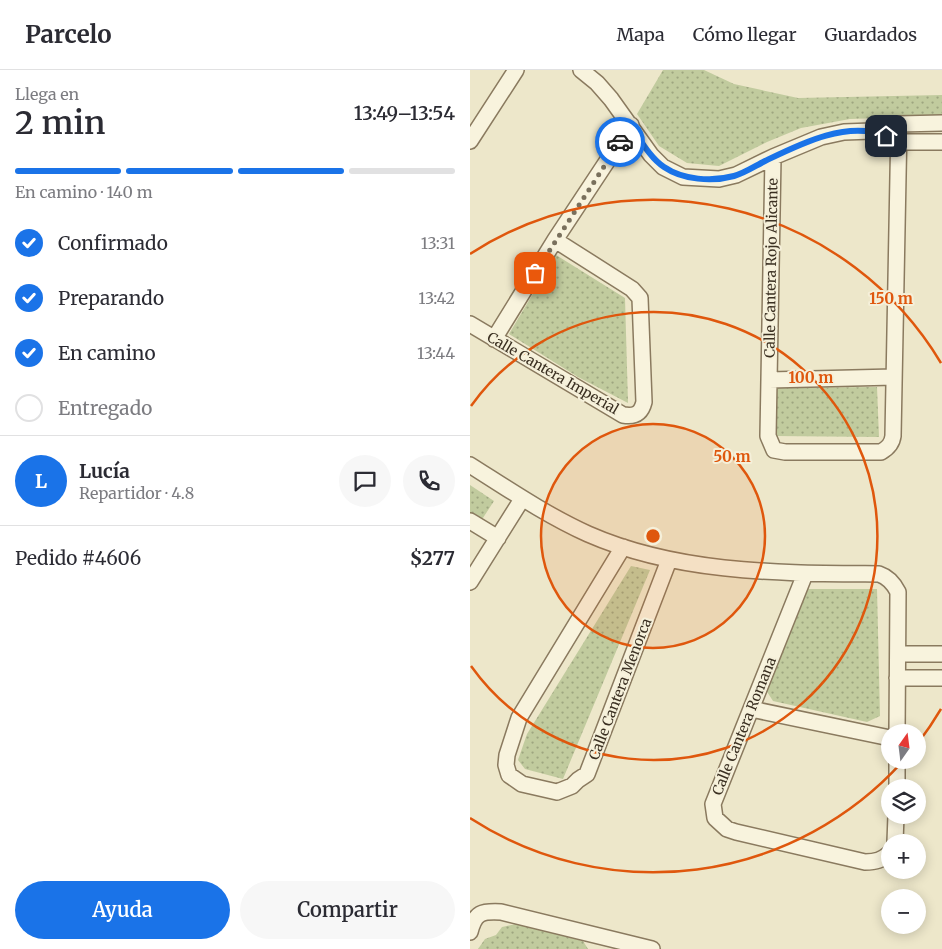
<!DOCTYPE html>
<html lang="es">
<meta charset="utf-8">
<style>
body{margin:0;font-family:Merriweather,serif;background:#f7f7f7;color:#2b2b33;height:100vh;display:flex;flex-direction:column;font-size:19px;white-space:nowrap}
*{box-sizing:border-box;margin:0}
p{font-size:16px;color:#7c7c81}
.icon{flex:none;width:28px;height:28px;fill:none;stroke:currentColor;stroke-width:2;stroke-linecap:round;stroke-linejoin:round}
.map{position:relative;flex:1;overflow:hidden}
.panel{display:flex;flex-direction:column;background:#fff;width:470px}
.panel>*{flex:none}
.needle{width:32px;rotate:14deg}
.fabs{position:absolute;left:411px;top:654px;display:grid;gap:10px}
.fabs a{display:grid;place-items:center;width:45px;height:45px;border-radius:50%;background:#fff;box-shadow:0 2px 12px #0003;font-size:25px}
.pin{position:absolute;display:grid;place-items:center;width:42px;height:42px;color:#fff;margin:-21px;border-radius:10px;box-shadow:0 2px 8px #0006}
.courier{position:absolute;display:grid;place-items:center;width:50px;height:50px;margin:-25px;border:4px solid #1a73e8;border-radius:50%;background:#fff;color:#222;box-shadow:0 1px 6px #0007}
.headline em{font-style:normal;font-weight:600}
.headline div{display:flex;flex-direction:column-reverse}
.headline{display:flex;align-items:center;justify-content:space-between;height:85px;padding:0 15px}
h1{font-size:32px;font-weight:600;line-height:38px}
.bar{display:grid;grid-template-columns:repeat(4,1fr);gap:8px 5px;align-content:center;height:60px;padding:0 15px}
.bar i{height:6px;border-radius:4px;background:#e1e1e2}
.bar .on{background:#1a73e8}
.bar p{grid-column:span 4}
.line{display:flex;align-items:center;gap:12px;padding:0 15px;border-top:1px solid #e1e1e2}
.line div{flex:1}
.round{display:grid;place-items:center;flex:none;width:52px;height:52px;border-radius:26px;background:#f7f7f7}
ol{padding:0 15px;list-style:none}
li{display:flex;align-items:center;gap:15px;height:55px}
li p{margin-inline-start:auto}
li .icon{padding:5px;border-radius:50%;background:#1a73e8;color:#fff;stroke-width:4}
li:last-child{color:#7c7c81}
li i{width:28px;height:28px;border:2px solid #e1e1e2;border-radius:50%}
.button{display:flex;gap:10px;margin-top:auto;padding:10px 15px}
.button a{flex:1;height:58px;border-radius:30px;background:#1a73e8;color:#fff;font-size:20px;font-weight:600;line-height:58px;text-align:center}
.button a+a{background:#f7f7f7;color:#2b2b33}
header{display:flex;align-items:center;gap:30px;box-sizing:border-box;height:70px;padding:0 25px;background:#fff;border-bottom:1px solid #e1e1e2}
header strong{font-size:24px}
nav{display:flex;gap:28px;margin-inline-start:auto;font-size:18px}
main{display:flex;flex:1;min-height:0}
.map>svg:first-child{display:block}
.grass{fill:url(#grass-dots)}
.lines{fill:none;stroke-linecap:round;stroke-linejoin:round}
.street-casing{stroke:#8a7a5f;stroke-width:18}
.street{stroke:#f8f3dd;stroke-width:15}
.done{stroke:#79705d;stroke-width:5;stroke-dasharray:0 9}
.route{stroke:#1a73e8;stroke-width:6}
.ring{fill:none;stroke:#df570d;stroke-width:2.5}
.labels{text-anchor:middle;stroke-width:4;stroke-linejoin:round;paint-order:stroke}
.street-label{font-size:14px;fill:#3b3022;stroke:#f5f0da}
.centre{fill:#df570d;stroke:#f5f0da;stroke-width:2.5}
.ring-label{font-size:15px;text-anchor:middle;font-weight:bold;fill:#df570d;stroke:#f5f0da;stroke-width:4;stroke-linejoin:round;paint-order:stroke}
</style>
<header>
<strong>Parcelo</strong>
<nav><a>Mapa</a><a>Cómo llegar</a><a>Guardados</a></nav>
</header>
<main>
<section class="panel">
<div class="headline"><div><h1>2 min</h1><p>Llega en</p></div><em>13:49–13:54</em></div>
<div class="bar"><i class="on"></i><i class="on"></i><i class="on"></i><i></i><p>En camino · 140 m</p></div>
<ol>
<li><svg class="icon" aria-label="check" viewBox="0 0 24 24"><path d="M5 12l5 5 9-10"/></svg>Confirmado<p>13:31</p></li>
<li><svg class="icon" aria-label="check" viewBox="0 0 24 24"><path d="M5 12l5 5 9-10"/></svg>Preparando<p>13:42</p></li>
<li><svg class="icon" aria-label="check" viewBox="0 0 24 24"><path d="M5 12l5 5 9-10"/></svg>En camino<p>13:44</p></li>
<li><i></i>Entregado</li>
</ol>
<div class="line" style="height:90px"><b class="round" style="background:#1a73e8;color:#fff">L</b><div><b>Lucía</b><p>Repartidor · 4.8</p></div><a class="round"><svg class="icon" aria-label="chat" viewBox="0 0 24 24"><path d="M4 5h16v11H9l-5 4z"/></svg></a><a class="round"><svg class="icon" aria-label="phone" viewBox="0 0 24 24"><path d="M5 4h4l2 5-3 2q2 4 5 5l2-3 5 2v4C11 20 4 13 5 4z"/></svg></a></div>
<div class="line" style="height:65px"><div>Pedido #4606</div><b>$277</b></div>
<div class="button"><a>Ayuda</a><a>Compartir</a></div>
</section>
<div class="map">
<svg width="472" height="879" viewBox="0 0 472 879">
<defs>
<pattern id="grass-dots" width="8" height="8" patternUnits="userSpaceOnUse" patternTransform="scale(1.25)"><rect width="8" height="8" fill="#c1cb9e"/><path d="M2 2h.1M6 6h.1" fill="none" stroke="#9ea580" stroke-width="1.8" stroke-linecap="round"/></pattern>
</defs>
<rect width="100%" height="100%" fill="#ede7ca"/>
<!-- grass -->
<path class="grass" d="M193,0h41l30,14 64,14 144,-3v21l-92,3 -49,9 -34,14 -48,24 -32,-3 -28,-17 -22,-32z
M86,185l69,43 3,105 -50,-26 -69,-43z
M407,317l2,50 -105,-1v-48z
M0,415l24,16 -13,20 -11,-7z
M161,496l19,4 -87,209 -38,-10 -7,-9 9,-26z
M336,519h71l3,127 -13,6 -94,-21 -9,-14z
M46,854l67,17 5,8h-110l7,-10 11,-4 6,-8z"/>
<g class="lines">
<defs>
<path id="street" d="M111,0l16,13 14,16 40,56 12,12 20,10 36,2 17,-4 37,-18 48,-20 23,-5 28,-1 27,-7 43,-1
M420,68l9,4h43
M0,71l46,-71
M303,87l-5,279 6,14 11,2h96c7,-4 11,-8 12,-16l6,-312
M0,254l153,91c12,2 18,-1 21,-13l-4,-104 -8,-9 -77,-49
M24,269l61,-99 76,-115
M299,310l125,-3
M0,395c38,24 76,50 118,69 91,40 193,39 291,40 9,3 15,10 19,18l-1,140
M0,451l28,17
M153,477l-104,171 -12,37 -1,10 3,10 13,9 35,8 15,-6 6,-6 9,-6 82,-214
M335,504l-92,230 2,14 12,11 9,3 129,30c11,0 17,-2 25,-9
M0,512l52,-83
M428,584h44
M427,608h45
M281,639l139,29
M427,718v-28
M425,772l1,-27
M0,862c5,-20 12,-21 31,-20l151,37"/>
</defs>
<!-- street casing -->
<use href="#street" class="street-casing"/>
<!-- street -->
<use href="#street" class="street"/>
</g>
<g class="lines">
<!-- done -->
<path class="done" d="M65,203l85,-131"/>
<!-- route -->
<path class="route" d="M150,72l10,-17c10,14 20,33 34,42 19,13 48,15 70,9 11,-3 21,-10 31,-15 35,-17 82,-41 121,-25"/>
</g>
<!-- distance rings -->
<circle cx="183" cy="466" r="112" fill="#df570d" fill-opacity=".12"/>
<g class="ring">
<circle cx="183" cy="466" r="112"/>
<path d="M1 336A224 224 0 1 1 1 596"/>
<path d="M471 639A336 336 0 0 1 448 673M433 691A336 336 0 0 1 0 748M0 184A336 336 0 0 1 471 293"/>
</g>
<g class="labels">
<!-- street labels -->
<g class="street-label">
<text transform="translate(301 198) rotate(-89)" y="5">Calle Cantera Rojo Alicante</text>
<text transform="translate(83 303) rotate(30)" y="5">Calle Cantera Imperial</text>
<text transform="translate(150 619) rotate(-69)" y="5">Calle Cantera Menorca</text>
<text transform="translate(274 656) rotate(-68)" y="5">Calle Cantera Romana</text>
</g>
</g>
<circle cx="183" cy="466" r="8" class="centre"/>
<g class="ring-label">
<text x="421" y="234">150 m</text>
<text x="341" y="313">100 m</text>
<text x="262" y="392">50 m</text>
</g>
</svg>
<div class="fabs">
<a><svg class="needle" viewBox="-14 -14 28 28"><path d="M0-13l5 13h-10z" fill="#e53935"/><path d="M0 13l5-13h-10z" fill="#7c7c81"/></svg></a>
<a><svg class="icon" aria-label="layers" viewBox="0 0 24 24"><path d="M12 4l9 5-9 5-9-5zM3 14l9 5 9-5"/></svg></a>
<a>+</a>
<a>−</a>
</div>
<div class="pin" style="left:65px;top:203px;background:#ea580c"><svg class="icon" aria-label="bag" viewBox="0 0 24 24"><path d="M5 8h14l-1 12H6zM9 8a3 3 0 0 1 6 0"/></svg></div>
<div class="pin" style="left:416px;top:66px;background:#1f2937"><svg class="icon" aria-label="home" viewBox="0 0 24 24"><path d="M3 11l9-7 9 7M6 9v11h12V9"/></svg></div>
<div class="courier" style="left:150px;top:72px"><svg class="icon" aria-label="car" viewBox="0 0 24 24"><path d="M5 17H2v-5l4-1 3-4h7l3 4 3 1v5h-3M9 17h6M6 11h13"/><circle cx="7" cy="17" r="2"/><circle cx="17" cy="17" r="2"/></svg></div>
</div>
</main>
